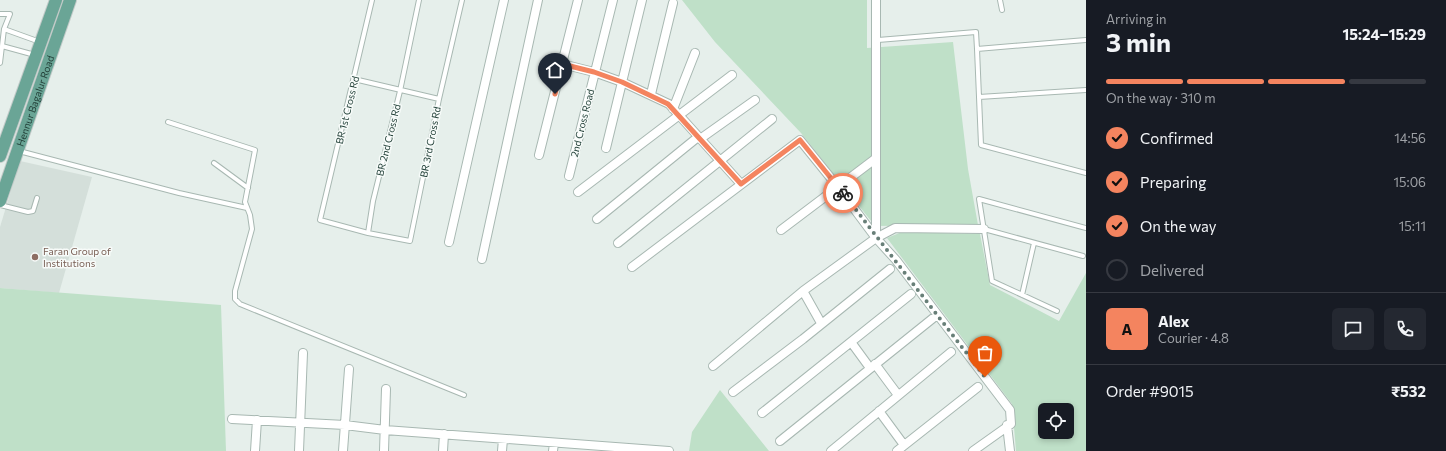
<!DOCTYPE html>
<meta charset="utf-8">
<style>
body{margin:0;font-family:Commissioner,sans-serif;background:#242831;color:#f1f3f6;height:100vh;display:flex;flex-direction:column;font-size:15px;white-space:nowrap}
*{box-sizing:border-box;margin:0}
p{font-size:13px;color:#9ea1a6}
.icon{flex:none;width:22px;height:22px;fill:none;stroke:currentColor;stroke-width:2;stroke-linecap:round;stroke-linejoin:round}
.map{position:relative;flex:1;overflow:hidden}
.drawer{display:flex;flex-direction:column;background:#171b24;width:360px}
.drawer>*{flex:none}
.controls{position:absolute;left:1038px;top:403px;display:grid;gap:8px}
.controls a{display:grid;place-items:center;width:36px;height:36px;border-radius:6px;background:#171b24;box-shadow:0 2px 6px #0003;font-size:20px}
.pin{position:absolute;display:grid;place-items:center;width:34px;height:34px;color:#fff;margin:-41px -17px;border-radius:50% 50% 50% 0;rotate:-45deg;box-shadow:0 0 4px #0007}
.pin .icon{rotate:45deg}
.courier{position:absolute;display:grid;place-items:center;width:40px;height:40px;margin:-20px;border:3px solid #f4845f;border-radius:50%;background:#fff;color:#222;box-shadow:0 1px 5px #0007}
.head em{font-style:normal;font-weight:700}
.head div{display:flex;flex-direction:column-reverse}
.head{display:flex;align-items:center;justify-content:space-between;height:68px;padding:0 20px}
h1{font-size:26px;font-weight:700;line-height:30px}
.bar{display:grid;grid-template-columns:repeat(4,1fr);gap:6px 4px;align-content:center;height:48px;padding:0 20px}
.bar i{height:5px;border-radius:3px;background:#363941}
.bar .current{background:#f4845f}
.bar p{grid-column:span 4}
.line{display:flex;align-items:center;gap:10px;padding:0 20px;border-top:1px solid #363941}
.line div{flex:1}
.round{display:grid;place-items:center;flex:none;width:42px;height:42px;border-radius:6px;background:#242831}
ol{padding:0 20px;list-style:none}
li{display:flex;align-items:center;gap:12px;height:44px}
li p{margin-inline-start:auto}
li .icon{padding:4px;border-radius:50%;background:#f4845f;color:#111;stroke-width:4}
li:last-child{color:#9ea1a6}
li i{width:22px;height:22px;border:2px solid #363941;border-radius:50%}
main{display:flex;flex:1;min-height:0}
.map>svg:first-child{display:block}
.built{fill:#d4dfda}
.green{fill:#bfe0c8;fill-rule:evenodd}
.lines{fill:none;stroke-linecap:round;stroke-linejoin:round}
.service-casing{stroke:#a8b8b2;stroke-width:6}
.minor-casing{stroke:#a8b8b2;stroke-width:10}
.primary-casing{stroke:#c2cac8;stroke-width:14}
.service{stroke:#fff;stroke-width:4}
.minor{stroke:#fff;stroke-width:8}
.primary{stroke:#6aa596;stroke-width:12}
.done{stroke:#687f78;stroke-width:4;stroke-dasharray:0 7.2}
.route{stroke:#f4845f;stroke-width:5}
.education-dot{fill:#8d6e63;stroke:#f7fbf9;stroke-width:1.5}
.labels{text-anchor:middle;stroke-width:3;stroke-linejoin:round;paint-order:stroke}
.street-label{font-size:10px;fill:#24423a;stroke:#f7fbf9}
.education-label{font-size:10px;fill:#785e54;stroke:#f7fbf9;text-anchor:start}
</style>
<main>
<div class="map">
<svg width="1086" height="451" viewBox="0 0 1086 451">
<rect width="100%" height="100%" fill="#e6efeb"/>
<!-- built -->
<path class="built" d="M20,161l72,16 -33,116 -59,-5v-61z"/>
<!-- green -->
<path class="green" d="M682,0h185v48l86,-6 15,127 10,56 -103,1 -74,-93 -86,-91z
M902,232l78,2 10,51 69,36 27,-48v178h-70l-4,-47 -125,-166zM1045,410h22v22h-22z
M0,288l221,17 5,146h-226z
M720,390l49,61h-80l3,-19z"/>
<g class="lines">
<defs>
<path id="service" d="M372,0l-52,220 48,13 5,-32 27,-110 19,-91
M1000,0l2,10
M0,14h10l-6,15 -4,34
M4,29l36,13
M878,40l98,-8 1,17 109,-9
M2,46l33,9
M977,49l4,96 105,28
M354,79l85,20
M979,97l107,-7
M168,122l87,28 -10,52 5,13 2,14 -17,62v8l5,5 224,91
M19,151l160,42 68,15
M214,163l34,25
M0,205l28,7 5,-1 4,-13
M984,229l99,27
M368,233l42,8 29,-142 23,-99
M1022,295l12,-52
M1057,311l-65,-30 -13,-82 107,29"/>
<path id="minor" d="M876,0v238l20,22 114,150 1,14 -38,27
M562,64l32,8 28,10 47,22 72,80
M651,94l22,-91
M673,109l22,-56
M700,139l55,-39
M606,148l36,-148
M539,155l39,-155
M569,176l44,-176
M578,192l154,-117
M597,219l101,-82
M781,230l94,-71
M449,242l55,-242
M618,243l154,-124
M482,259l56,-259
M632,267l168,-127 38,47 38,51
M803,291l18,32
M851,342l19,26
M875,364l23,31
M713,366l90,-75 73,-53 19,-10 89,1
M733,392l70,-53 87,-70
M879,411l25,34
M762,413l149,-119
M232,419l113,6 40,5 284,21
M1007,425l3,26
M780,441l157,-126
M255,451l2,-31
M299,451l4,-98
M343,451l6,-82
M384,451l2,-62
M443,451l1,-17
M502,451l1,-12
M553,451l1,-8
M831,451l120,-99
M897,451l81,-64"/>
<g id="primary">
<path d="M0,156l56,-156"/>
<path id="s1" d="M0,201l70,-201"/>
</g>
</defs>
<!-- service casing -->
<use href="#service" class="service-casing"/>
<!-- minor casing -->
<use href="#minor" class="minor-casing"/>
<!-- primary casing -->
<use href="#primary" class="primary-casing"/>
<!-- service -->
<use href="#service" class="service"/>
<!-- minor -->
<use href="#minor" class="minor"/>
<!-- primary -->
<use href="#primary" class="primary"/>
</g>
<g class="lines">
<!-- done -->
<path class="done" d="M843,193l142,184"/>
<!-- route -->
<path class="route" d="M555,94l7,-30 32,8 28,10 46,22 73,80 59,-44 43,53"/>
</g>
<!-- markers -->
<circle class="education-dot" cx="35" cy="257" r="4"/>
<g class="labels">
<!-- street labels -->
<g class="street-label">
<text dy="4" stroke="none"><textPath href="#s1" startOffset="106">Hennur Bagalur Road</textPath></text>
<text transform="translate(347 110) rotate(-76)" y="4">BR 1st Cross Rd</text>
<text transform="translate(582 123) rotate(-76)" y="4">2nd Cross Road</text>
<text transform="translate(388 140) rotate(-76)" y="4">BR 2nd Cross Rd</text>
<text transform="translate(430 142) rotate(-79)" y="4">BR 3rd Cross Rd</text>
</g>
<!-- education labels -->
<g class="education-label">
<text x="43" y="255">Faran Group of<tspan x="43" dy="12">Institutions</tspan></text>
</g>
</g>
</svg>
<div class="controls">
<a><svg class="icon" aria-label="locate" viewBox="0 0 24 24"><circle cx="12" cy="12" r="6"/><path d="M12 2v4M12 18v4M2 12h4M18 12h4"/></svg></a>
</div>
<div class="pin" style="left:985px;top:377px;background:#ea580c"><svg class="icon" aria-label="bag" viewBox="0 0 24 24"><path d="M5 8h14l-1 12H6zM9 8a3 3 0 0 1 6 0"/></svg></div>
<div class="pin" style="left:555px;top:94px;background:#1f2937"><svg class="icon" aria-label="home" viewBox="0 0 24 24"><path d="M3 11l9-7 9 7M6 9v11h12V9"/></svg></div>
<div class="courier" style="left:843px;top:193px"><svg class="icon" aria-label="bike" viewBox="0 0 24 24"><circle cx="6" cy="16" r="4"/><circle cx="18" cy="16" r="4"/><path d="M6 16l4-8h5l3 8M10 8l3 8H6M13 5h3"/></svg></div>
</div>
<section class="drawer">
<div class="head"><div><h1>3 min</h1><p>Arriving in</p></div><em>15:24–15:29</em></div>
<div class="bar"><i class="current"></i><i class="current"></i><i class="current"></i><i></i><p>On the way · 310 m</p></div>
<ol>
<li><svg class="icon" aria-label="check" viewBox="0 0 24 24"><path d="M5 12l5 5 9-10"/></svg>Confirmed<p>14:56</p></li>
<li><svg class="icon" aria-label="check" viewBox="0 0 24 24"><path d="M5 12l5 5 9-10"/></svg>Preparing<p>15:06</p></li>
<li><svg class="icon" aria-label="check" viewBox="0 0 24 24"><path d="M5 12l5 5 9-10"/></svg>On the way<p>15:11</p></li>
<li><i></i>Delivered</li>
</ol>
<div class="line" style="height:72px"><b class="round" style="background:#f4845f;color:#111">A</b><div><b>Alex</b><p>Courier · 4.8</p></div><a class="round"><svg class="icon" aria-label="chat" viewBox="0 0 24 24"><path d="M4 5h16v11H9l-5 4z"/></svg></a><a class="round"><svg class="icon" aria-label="phone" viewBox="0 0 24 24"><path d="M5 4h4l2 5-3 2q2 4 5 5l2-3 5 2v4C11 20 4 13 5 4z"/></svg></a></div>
<div class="line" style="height:52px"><div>Order #9015</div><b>₹532</b></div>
</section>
</main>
